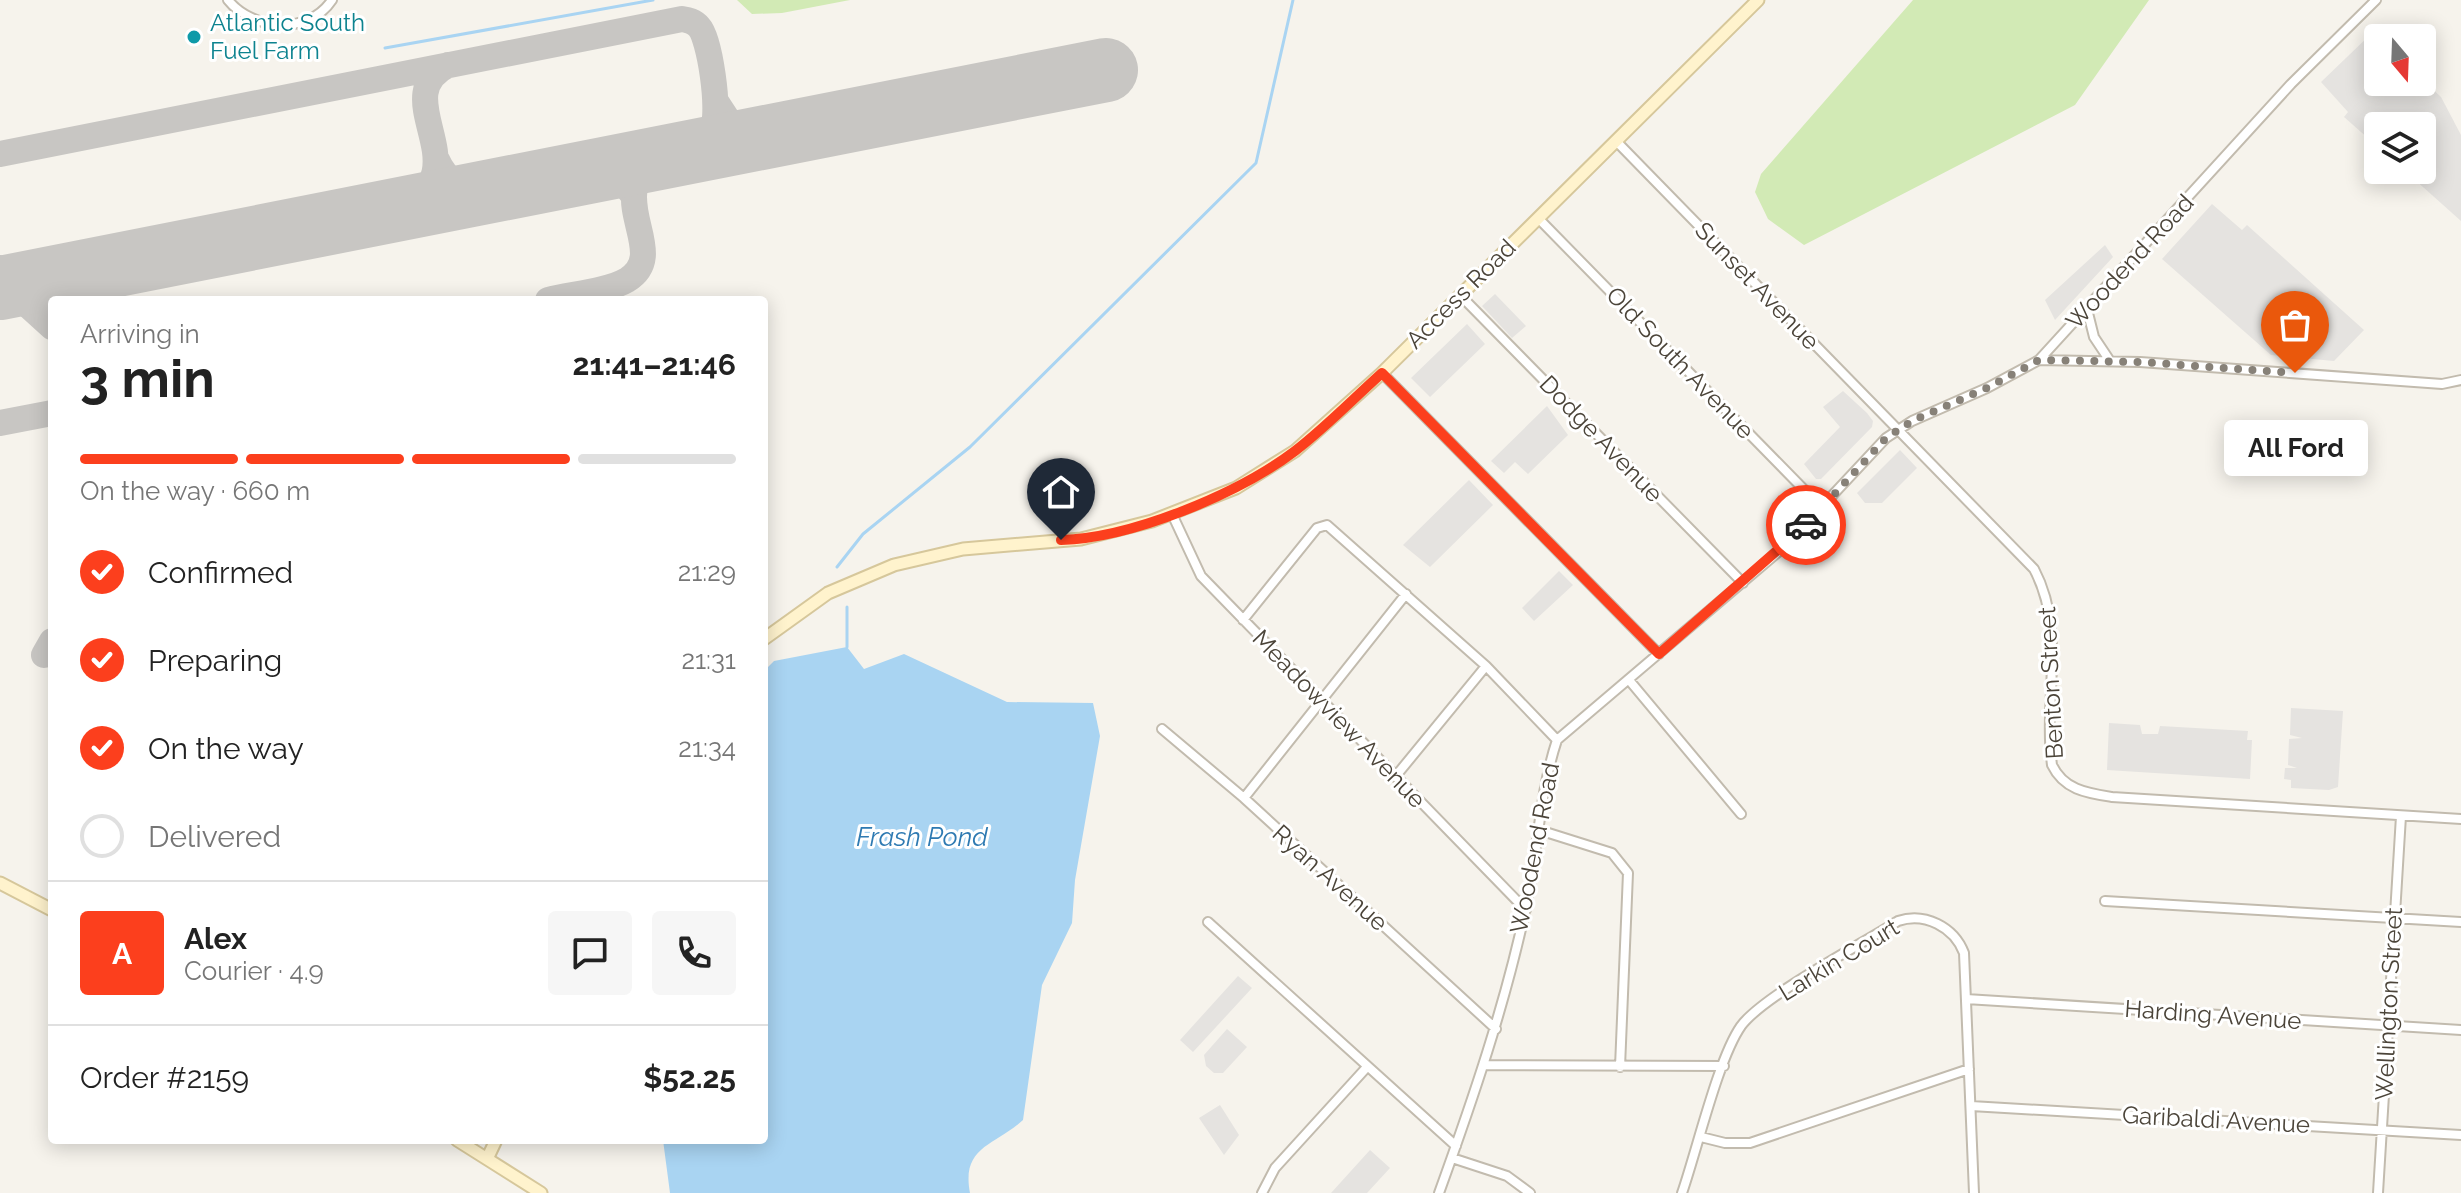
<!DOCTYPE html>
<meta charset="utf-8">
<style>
body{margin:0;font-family:Raleway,sans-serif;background:#f6f6f6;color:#222;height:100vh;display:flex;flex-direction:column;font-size:30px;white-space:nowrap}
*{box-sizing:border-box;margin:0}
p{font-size:26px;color:#767676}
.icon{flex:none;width:44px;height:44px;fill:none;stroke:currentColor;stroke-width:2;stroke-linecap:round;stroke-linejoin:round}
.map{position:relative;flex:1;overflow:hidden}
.panel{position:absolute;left:48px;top:296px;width:720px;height:848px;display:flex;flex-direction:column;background:#fff;border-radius:8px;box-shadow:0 4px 20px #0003}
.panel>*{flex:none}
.needle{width:52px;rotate:161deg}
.fabs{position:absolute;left:2364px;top:24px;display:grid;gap:16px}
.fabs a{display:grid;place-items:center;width:72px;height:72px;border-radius:8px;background:#fff;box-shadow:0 4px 20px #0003;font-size:40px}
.pin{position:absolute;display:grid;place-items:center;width:68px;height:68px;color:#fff;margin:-82px -34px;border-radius:50% 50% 50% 0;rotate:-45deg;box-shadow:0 0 8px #0007}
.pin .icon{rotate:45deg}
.courier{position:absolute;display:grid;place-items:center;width:80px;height:80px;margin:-40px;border:6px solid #fc3f1d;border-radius:50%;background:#fff;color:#222;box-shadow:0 2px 10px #0007}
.bubble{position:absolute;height:56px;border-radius:8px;background:#fff;box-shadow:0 4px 20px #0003;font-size:26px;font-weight:700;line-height:56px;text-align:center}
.head em{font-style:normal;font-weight:700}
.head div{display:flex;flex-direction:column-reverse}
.head{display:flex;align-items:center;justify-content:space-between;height:136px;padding:0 32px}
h1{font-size:52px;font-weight:700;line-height:60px}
.bar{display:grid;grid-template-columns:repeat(4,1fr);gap:12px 8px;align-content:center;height:96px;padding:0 32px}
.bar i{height:10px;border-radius:6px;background:#e0e0e0}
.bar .selected{background:#fc3f1d}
.bar p{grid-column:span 4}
.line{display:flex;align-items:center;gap:20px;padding:0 32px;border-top:2px solid #e0e0e0}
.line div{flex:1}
.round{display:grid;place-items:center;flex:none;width:84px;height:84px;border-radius:8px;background:#f6f6f6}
ol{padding:0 32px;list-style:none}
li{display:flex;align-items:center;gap:24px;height:88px}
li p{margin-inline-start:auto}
li .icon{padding:8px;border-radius:50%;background:#fc3f1d;color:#fff;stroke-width:4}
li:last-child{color:#767676}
li i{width:44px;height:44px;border:4px solid #e0e0e0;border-radius:50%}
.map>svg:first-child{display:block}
.green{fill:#d2eab5}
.parking{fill:#e5e3e0}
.water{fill:#a9d4f2}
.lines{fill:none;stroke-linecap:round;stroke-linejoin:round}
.stream{stroke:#a9d4f2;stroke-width:3}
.taxiway{stroke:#c8c6c3;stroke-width:26}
.runway{stroke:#c8c6c3;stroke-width:64}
.street-casing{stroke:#c2bbae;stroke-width:12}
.secondary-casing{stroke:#d6c79b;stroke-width:15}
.street{stroke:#fff;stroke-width:8}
.secondary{stroke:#fff3cd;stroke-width:11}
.done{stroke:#878178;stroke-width:8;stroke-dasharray:0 14.4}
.route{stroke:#fc3f1d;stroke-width:10}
.culture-dot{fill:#0f9aa8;stroke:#fff;stroke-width:3}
.labels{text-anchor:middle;stroke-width:6;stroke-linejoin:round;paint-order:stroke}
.culture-label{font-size:24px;fill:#0d838f;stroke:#fff;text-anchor:start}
.street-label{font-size:24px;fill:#4b4439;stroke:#fff}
.water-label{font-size:26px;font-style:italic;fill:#2e7ab2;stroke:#fff}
</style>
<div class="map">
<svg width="2461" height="1193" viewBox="0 0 2461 1193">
<rect width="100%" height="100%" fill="#f6f3ec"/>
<!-- green -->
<path class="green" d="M737,0h113l-68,13 -30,1z
M1913,0h236l-74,105 -271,140 -36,-26 -13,-27 6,-18z"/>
<!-- parking -->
<path class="parking" d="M2373,32l6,6 -1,44h44v-3l19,18 20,38v86l-57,-51h18v-44h-44v21l-34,-30 4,-5 -27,-30z
M2212,204l30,26 5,-5 117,105 -30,31 -63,-6 -109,-96z
M2105,245l8,12 -58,63 -10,-20z
M1495,294l31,32 -14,12 -30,-32z
M1467,324l18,20 -55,53 -19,-19z
M1843,391l24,22 6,8 -1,6 -51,52h-5l-12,-15 36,-37 -17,-20z
M1547,406l21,29 -40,39 -13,-12 -11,11 -13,-12z
M1900,450l17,18 -35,35h-17l-8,-10z
M1469,480l24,25 -63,62 -27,-22z
M1559,571l14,14 -39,36 -12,-13z
M2291,708l52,3 -5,76 -9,3 -38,-2v-8l-7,-1 1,-11h12l-9,-3 1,-26 13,-1 -12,-3z
M2109,723l31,2 2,9h16l2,-8 88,5 -1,9h5l-2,39 -143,-9z
M1238,976l14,12 -59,64 -13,-12z
M1227,1029l20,18 -24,26h-9l-8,-7 -2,-11z
M1220,1105l19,30 -15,20 -25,-37z
M1370,1150l20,18 -23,25h-36z"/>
<!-- water -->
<path class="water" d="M847,647l17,22 40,-15 103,48 86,1 7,33 -25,144 -3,43 -30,62 -19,135c-28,26 -62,26 -53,73h-300l-7,-53h101v-469l10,-10z"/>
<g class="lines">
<!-- stream -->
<path class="stream" d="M385,48l268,-48
M837,567l26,-33 107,-87 286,-284 37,-163
M847,607v40"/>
<!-- taxiway -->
<path class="taxiway" d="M717,103l15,23 32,12
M0,154l682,-135c6,1 12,2 17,8 11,12 21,84 14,99 -5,13 -16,20 -27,27
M437,160c10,23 26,29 50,32
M597,171l23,7 13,17
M398,210c88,-40 -15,-112 50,-145
M0,268l28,7h38
M0,280l52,47
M548,300c23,-6 58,-8 79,-20 46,-28 -28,-84 31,-122
M0,423l52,-10
M44,655l8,-14"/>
<!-- runway -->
<path class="runway" d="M0,288l1106,-218"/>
<defs>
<path id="street" d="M228,0c24,30 80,36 104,0
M1617,142l417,427c33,62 9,130 18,196 12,25 35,28 60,32l349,22
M1538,218l284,290
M1460,295l283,288
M2087,309l7,28 16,24
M2039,360l101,2 302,22 19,-4
M1382,373l277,281
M1172,514l29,62 325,334
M1243,620l74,-92 10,-3 159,141 71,74
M1629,680l112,134
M1162,729l82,69 252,231
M1395,777l91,-111
M1244,798l162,-204
M1539,830l73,23 16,20 -8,194
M2105,901l356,21
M1208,922l248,224
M1966,999l495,31
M1484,1065l240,1
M1971,1106l490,29
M1701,1137l24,6h25l219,-74
M1452,1158l55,18 23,17
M1262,1193l13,-25 92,-101
M1439,1193c34,-94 66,-188 87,-286 12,-55 13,-113 31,-167l227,-193 102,-109 26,-17 75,-33 52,-28 252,-276 85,-84
M1682,1193c15,-43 36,-134 59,-167 22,-30 121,-82 157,-105 27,-9 56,6 66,32l10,240
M2378,1193l23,-377"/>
<path id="secondary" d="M764,639l64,-46 66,-28 69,-16 118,-10 71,-18 84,-33 59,-37 87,-78 376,-373
M0,883l52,27
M457,1140l84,53
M488,1157l8,-17"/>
</defs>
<!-- street casing -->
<use href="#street" class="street-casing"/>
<!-- secondary casing -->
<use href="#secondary" class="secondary-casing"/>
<!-- street -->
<use href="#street" class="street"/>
<!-- secondary -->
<use href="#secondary" class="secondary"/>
</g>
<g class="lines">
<!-- done -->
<path class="done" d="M1806,525l80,-87 26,-17 75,-33 52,-28 101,2 155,11"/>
<!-- route -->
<path class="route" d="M1061,540c71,-2 177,-46 234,-89 30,-23 58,-52 87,-78l277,281 147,-129"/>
</g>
<!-- markers -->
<circle class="culture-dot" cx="194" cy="37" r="8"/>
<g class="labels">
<!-- culture labels -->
<g class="culture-label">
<text x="210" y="31">Atlantic South<tspan x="210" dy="28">Fuel Farm</tspan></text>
</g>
<!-- street labels -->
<g class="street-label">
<text transform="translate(2130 262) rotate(-47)" y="8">Woodend Road</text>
<text transform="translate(1757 286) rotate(46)" y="8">Sunset Avenue</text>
<text transform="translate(1461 294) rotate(-45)" y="8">Access Road</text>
<text transform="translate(1680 363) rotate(46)" y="8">Old South Avenue</text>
<text transform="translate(1601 439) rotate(46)" y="8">Dodge Avenue</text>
<text transform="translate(2051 683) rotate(-93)" y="8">Benton Street</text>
<text transform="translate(1339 719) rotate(46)" y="8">Meadowview Avenue</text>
<text transform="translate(1535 848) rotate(-79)" y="8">Woodend Road</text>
<text transform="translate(1330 878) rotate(42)" y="8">Ryan Avenue</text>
<text transform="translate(1839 960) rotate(-31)" y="8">Larkin Court</text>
<text transform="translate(2389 1004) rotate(-87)" y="8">Wellington Street</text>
<text transform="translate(2213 1015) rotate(4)" y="8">Harding Avenue</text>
<text transform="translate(2216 1120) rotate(3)" y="8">Garibaldi Avenue</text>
</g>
<!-- water labels -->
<g class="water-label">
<text x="922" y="846">Frash Pond</text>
</g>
</g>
</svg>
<div class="fabs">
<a><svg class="needle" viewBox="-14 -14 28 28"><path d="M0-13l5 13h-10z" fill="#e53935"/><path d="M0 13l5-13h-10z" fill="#767676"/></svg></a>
<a><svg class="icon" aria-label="layers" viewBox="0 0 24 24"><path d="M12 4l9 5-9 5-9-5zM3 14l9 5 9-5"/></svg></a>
</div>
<div class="pin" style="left:2295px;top:373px;background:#ea580c"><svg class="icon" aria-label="bag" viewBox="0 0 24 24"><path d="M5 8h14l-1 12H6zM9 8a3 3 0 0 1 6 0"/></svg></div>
<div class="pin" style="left:1061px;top:540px;background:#1f2937"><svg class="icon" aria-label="home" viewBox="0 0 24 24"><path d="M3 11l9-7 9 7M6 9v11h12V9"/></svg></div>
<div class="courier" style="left:1806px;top:525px"><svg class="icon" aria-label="car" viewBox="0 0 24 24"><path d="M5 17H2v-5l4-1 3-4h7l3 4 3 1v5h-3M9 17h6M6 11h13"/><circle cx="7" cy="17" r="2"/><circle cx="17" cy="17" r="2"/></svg></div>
<div class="bubble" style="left:2224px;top:420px;width:144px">All Ford</div>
<section class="panel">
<div class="head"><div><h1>3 min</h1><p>Arriving in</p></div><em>21:41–21:46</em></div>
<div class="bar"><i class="selected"></i><i class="selected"></i><i class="selected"></i><i></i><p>On the way · 660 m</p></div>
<ol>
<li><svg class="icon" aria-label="check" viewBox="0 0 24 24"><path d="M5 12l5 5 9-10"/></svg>Confirmed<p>21:29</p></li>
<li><svg class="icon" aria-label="check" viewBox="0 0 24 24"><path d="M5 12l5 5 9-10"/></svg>Preparing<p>21:31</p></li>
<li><svg class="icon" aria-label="check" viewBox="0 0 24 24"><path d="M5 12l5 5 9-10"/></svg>On the way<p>21:34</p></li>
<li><i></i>Delivered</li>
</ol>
<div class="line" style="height:144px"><b class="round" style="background:#fc3f1d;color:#fff">A</b><div><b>Alex</b><p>Courier · 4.9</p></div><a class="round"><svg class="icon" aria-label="chat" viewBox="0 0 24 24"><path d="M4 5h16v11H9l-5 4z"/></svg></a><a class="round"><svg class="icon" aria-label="phone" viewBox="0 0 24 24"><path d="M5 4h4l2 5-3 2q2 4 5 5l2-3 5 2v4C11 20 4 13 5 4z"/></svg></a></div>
<div class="line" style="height:104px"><div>Order #2159</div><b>$52.25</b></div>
</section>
</div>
